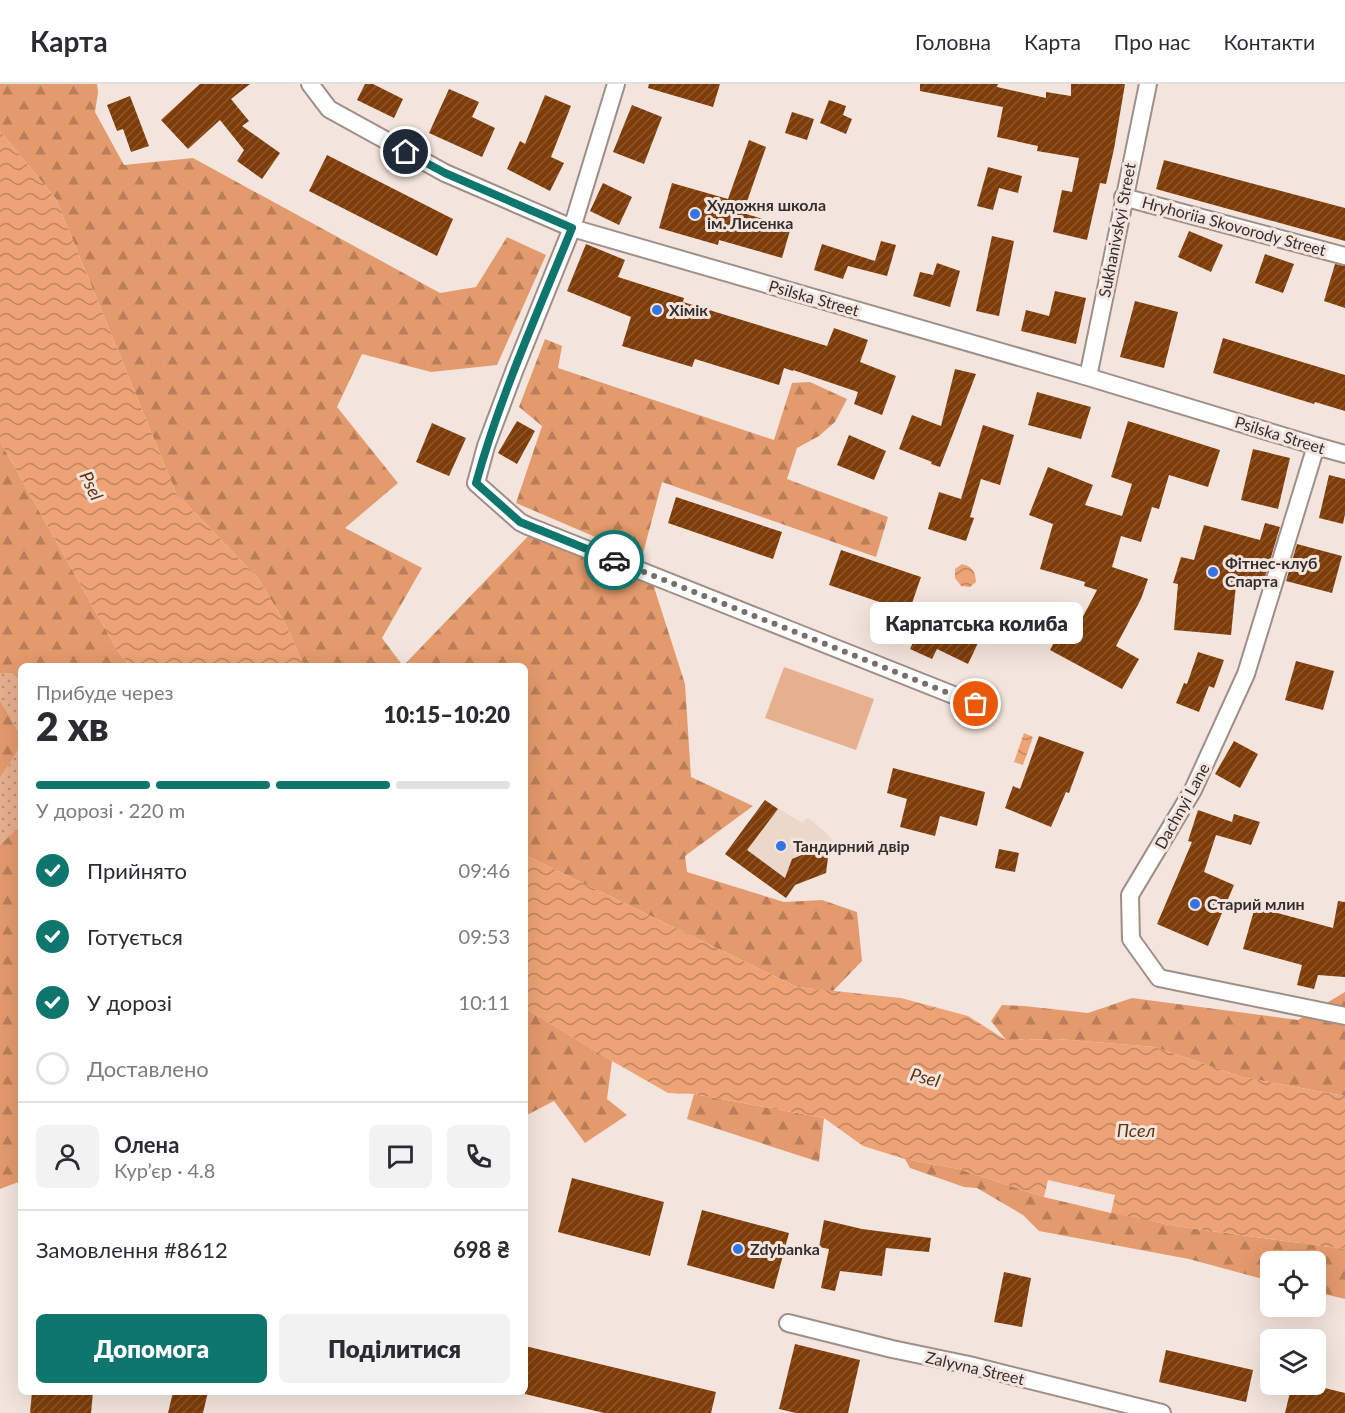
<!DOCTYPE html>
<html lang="uk">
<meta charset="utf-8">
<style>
body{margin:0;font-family:Lato,sans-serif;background:#f2f2f3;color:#2b2b33;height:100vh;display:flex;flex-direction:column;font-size:22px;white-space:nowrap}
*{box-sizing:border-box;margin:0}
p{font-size:20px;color:#7c7c81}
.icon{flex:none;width:33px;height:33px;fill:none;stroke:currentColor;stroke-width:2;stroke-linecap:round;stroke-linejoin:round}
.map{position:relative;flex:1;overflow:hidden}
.panel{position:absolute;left:18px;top:579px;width:510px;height:732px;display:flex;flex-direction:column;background:#fff;border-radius:9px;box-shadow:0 6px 24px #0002}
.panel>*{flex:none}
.controls{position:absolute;left:1260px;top:1167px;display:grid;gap:12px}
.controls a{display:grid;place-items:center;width:66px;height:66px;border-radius:9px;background:#fff;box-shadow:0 6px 24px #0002;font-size:30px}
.pin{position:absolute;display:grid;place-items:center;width:51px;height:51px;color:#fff;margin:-26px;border:3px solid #fff;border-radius:50%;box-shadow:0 2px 6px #0007}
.courier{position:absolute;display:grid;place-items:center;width:60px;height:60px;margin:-30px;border:4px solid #0f766e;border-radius:50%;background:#fff;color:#222;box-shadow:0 2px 8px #0007}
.bubble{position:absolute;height:42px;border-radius:9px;background:#fff;box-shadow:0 6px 24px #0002;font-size:20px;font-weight:800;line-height:42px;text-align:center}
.overview em{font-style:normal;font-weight:800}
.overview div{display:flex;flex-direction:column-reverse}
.overview{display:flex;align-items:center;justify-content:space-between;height:102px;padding:0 18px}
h1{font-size:39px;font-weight:800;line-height:45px}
.bar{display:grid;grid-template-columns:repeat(4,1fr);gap:9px 6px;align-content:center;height:72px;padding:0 18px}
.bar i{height:8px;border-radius:4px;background:#e1e1e2}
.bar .active{background:#0f766e}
.bar p{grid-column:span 4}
.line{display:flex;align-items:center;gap:15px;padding:0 18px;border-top:2px solid #e1e1e2}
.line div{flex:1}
.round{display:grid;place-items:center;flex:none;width:63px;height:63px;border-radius:9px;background:#f2f2f3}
ol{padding:0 18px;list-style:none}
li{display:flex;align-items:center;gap:18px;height:66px}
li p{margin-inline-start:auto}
li .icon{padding:6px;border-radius:50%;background:#0f766e;color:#fff;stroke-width:4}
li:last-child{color:#7c7c81}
li i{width:33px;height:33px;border:3px solid #e1e1e2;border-radius:50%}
.cta{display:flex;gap:12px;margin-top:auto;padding:12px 18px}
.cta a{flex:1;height:69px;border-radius:9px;background:#0f766e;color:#fff;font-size:24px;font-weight:800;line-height:69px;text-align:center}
.cta a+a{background:#f2f2f3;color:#2b2b33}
header{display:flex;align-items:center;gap:36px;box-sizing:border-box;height:84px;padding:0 30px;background:#fff;border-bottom:2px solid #e1e1e2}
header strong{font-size:28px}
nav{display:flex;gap:33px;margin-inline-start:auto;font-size:21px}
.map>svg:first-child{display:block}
.built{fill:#ecd7cb}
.grass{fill:url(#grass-dots)}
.forest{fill:url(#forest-firs)}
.park{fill:#e6af8e}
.water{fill:url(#water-waves)}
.pier{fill:#f3e5dd}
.building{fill:url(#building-hatch)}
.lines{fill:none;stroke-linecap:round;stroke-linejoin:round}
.street-casing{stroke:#9e9089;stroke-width:20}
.street{stroke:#fff;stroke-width:16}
.done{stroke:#776f6a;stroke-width:6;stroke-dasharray:0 10.8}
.route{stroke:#0f766e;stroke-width:8}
.poi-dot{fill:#3474e2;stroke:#f3e5dd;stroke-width:2}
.labels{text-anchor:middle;stroke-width:6;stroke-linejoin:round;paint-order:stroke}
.poi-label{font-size:16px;font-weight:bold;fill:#342f2c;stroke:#f3e5dd;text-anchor:start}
.street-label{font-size:16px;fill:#342f2c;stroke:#f3e5dd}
.water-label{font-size:18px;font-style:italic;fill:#613210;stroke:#f3e5dd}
</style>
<header>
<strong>Карта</strong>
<nav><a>Головна</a><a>Карта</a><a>Про нас</a><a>Контакти</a></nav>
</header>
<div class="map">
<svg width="1345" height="1329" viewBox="0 0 1345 1329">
<defs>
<pattern id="grass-dots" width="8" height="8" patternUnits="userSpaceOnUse" patternTransform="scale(1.5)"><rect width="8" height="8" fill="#e6af8e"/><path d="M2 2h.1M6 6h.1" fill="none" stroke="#bb8f74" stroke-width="1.8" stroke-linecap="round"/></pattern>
<pattern id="forest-firs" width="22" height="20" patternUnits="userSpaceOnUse" patternTransform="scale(1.5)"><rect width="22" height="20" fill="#e39a6c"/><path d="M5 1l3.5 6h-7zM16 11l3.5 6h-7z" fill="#b97e59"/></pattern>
<pattern id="water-waves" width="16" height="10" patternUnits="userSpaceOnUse" patternTransform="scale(1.5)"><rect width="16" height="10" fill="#eda375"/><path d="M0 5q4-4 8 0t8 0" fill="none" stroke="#c18560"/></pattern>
<pattern id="building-hatch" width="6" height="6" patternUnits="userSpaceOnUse" patternTransform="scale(1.5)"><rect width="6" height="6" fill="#7e3d08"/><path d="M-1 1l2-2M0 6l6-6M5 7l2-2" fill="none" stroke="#8c572d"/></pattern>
</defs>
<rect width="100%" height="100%" fill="#f3e5dd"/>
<!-- built -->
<path class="built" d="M765,716l37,23 6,-6 17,15 9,10 -5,8 -3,23 -29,11 -11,14 -61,-44z"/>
<!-- grass -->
<path class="grass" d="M0,589h12l9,10v53l-21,-36z
M21,662v79l-21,20v-67z"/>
<!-- forest -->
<path class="forest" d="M0,0h97l1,8 -3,20 29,53 69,-7 247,135 36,-6 31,-50 39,18 -49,110 -66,7 -69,-18 -25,53 61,76 -53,45 77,40 -40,70 21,28 130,-135 120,53 32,100 6,93 62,29 -68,50 2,16 97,30 38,-2 35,12 5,49 -29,30 -36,-4 -272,-132v-189h-221l-18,-41 -28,-47 -82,-85 -120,-294 -56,-68z
M545,255l17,7 -4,22 216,72 18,-57 18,-1 37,17 -12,23 -16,14 -22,12 -10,31 101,38 -12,40 -214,-75 -20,75 -126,-54 26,-77 -23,-19z
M0,357l117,209 13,16h-109v17l-9,-10h-12z
M0,616l21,36v10l-21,32z
M21,741v356l-21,8v-344z
M1345,908v104l-103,-19 -87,-30 -98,-8 -51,1 -15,-19 11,-16 22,1 64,7 44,-15 166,22z
M525,924l87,53 -5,38 20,16 -42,28 -31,-42 -29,15z
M694,1010l130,24 -5,44 -132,-43z
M905,1075l54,10 85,28 130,29 171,23v50l-29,-7v-30h-46v19l-81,-22 -150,-28 -16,-16 -46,-27 -13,-1 -54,-19z"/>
<!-- park -->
<path class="park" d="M784,583l90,32 -18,51 -91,-32z"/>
<!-- water -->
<path class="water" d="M0,47l56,68 120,294 82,85 28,47 18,41h-174l-13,-16 -117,-209z
M962,480c11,3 13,7 14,18l-6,5 -9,-1 -6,-8v-9z
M1024,649l9,4 -10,28 -9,-3z
M525,771l272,132 104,11 67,18 38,24 51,-1 98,8 87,30 103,19v153l-171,-23 -63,-13 -67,-16 -85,-28 -54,-10 -42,-13 -39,-28 -130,-24 -26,-1 -56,-32 -87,-53z"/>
<!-- pier -->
<path class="pier" d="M1048,1096l67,15 -4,18 -67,-16z"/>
<!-- building -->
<path class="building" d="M200,0h50l-19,15 18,22 -7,5 38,27 -18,26 -25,-18 7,-11 -24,-30 -32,29 -27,-29z
M365,0h8l30,15 -9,19 -37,-18z
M649,0h71l-7,23 -65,-19z
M920,0h78l-1,3 49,11v-6l25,4v-12h54l-11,65 -8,35 -6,-1 -13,57 -34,-8 9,-42 10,2 7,-34 -42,-7 1,-5 -41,-9 6,-30 -83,-16z
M449,5l30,13 -7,15 23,11 -13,29 -53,-24z
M545,11l26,11 -20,51 13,6 -14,28 -43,-22 13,-28 5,3z
M130,12l19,50 -18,6 -8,-23 -6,2 -10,-26z
M829,16l17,6 -3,9 9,4 -6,15 -26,-11z
M632,21l30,12 -18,47 -31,-12z
M792,28l22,7 -7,21 -22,-7z
M749,56l17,7 -23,66 48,14 -9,31 -63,-18 -1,5 -59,-17 13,-45 56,16z
M327,71l126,64 -16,37 -128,-65z
M1164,76l181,48v33l-189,-52z
M988,83l34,9 -4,17 -19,-5 -6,22 -16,-4z
M603,99l29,14 -13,28 -29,-14z
M1189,147l34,14 -12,27 -33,-15z
M992,152l22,5 -15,75 -23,-5z
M881,157l15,4 -9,31 -39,-10 -5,13 -29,-9 8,-26 53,17z
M586,160l39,16 -7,17 66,21 -1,4 144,44 7,-18 34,12 -8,22 36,14 -14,39 -28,-11 4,-12 -65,-22v1l-9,-3 -5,17 -84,-26 -3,8 -70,-21 9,-29 -64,-26z
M1265,170l29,10 -11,29 -28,-10z
M937,179l23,8 -10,36 -37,-11 7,-24 13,3z
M1335,180l10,2v42l-21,-7z
M1055,207l31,7 -10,46 -55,-13 5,-21 23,6z
M1135,217l43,11 -14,56 -44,-11z
M1223,254l122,37v36l-30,-9 -1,2 -101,-31z
M955,285l21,5 -36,93 -9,-3 1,-2 -33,-13 13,-34 29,11z
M1037,308l54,15 -10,32 -53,-14z
M517,337l18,10 -18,33 -19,-11z
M1128,337l92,29 -12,37 -39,-12 -10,34 -7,-2 -11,35 -20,-6 -9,31 36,12 -7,20 -25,47 23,13 -17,30 -72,-39 16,-30 12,6 19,-36 -13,-4 1,-4 -45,-13 13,-45 -24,-9 19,-48 45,18 -8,20 37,11 10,-32 -21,-7z
M432,339l34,15 -17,38 -33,-14z
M983,341l31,10 -14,50 -19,-6 -11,38 4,1 -8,23 -38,-12 11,-37 22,7z
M849,351l37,16 -12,29 -37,-15z
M1253,365l37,9 -12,51 -37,-9z
M1329,391l16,4v35l-2,10 -24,-6z
M676,413l106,35 -9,27 -105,-36z
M1265,439l15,4 -17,57 -16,-4 -2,8 -9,-3 -5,50 -57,-5 4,-46 -5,-1 8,-26 13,3 10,-35 56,15z
M1297,460l45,12 -10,37 -46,-12z
M841,466l80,27 -12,35 -80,-27z
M962,520l18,9 -12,26 10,4 -10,21 -31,-15 -5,10 -22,-10 14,-31 25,12z
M1198,568l26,8 -10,28 -5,-2 -10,26 -23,-9 8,-20 3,1z
M1296,577l38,10 -11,39 -38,-10z
M1039,652l45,16 -15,41 -3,-1 -15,35 -46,-19 8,-22 7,3z
M1234,657l24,13 -18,34 -25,-14z
M893,684l92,24 -8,34 -37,-10 -5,20 -35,-9 7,-28 -20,-6z
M765,716l13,9 -31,41 38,28 7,-19 22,-9 3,5 12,-5 -3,23 -31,12 -9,13 -61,-44z
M1198,726l34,12 2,-8 26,8 -9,23 -35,-10 -12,37 30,13 -26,61 -51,-22 35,-82 -4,-1z
M999,765l20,4 -4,19 -20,-4z
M1338,817l7,1v75l-27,-2 -4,14 -17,-4 5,-20 -59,-16 12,-42 78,21z
M572,1094l92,24 -14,54 -92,-24z
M702,1126l87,23 -15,56 -87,-24z
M824,1136l38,9 69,9 -2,14 -43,-4 -4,28 -42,-5 -5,20 -14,-3 8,-39 -10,-2z
M1004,1188l27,6 -9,49 -28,-5z
M795,1260l65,16 -12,53h-52l-17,-4z
M525,1262l191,46 -5,21h-107l-79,-19z
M1166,1266l87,20 -7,32 -87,-20z
M1292,1300h16l37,9v20h-60z
M32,1308h61l-2,21h-61z
M173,1308h35l-5,21h-35z"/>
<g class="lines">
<defs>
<path id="street" d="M310,0l19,25 116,64 127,55 516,149 228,69 29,8
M616,0l-44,144 -57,141 -29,77 -10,37 44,39 8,4 448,178
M1123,113l222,59
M1088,293l60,-293
M1316,362l-70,228 -53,116 -63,105 1,44 28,39 186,38
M788,1239l104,26 77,16 193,48"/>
</defs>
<!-- street casing -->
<use href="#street" class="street-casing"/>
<!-- street -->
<use href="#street" class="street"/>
</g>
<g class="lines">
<!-- done -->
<path class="done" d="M614,476l362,144"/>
<!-- route -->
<path class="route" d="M406,68l39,21 127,55c-34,84 -72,168 -96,255l44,39 94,38"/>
</g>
<!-- markers -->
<g class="poi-dot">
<circle cx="695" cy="130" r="6"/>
<circle cx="657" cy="226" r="6"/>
<circle cx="1213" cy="488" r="6"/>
<circle cx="781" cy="762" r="6"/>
<circle cx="1195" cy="820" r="6"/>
<circle cx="738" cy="1165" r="6"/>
</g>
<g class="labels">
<!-- poi labels -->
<g class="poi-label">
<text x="707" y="127">Художня школа<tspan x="707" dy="18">ім. Лисенка</tspan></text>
<text x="669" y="232">Хімік</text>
<text x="1225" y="485">Фітнес-клуб<tspan x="1225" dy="18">Спарта</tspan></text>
<text x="793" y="768">Тандирний двір</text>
<text x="1207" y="826">Старий млин</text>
<text x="750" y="1171">Zdybanka</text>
</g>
<!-- street labels -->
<g class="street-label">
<text transform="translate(1234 142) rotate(15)" y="6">Hryhoriia Skovorody Street</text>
<text transform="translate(1117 146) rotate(-79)" y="6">Sukhanivskyi Street</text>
<text transform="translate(814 214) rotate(16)" y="6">Psilska Street</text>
<text transform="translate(1280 351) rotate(17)" y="6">Psilska Street</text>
<text transform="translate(1182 722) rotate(-61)" y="6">Dachnyi Lane</text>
<text transform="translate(975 1284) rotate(13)" y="6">Zalyvna Street</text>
</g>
<!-- water labels -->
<g class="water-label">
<text transform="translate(91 402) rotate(64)" y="6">Psel</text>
<text transform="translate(925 994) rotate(15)" y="6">Psel</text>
<text x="1136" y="1053">Псел</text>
</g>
</g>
</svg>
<div class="controls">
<a><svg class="icon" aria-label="locate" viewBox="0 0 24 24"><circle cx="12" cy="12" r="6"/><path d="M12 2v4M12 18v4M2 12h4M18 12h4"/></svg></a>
<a><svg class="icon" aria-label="layers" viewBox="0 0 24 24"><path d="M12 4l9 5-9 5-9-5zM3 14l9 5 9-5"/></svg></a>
</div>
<div class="pin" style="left:976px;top:620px;background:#ea580c"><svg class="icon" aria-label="bag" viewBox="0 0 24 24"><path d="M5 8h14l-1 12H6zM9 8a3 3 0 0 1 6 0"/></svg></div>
<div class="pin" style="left:406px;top:68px;background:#1f2937"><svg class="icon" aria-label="home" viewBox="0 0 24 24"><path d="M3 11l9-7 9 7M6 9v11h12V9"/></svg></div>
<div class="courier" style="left:614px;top:476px"><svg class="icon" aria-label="car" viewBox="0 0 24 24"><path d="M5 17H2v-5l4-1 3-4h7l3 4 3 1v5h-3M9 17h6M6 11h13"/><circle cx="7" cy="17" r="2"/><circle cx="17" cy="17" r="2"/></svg></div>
<div class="bubble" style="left:870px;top:518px;width:213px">Карпатська колиба</div>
<section class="panel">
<div class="overview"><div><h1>2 хв</h1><p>Прибуде через</p></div><em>10:15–10:20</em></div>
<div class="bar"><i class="active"></i><i class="active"></i><i class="active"></i><i></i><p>У дорозі · 220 m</p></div>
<ol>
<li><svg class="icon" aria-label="check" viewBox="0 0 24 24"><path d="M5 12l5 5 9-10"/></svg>Прийнято<p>09:46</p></li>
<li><svg class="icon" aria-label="check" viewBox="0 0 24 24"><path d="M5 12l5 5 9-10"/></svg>Готується<p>09:53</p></li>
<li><svg class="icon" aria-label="check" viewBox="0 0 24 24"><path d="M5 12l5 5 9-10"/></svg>У дорозі<p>10:11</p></li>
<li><i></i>Доставлено</li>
</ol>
<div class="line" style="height:108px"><a class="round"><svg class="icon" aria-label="person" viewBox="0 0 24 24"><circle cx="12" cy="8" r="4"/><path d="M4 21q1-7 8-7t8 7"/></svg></a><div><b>Олена</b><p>Кур’єр · 4.8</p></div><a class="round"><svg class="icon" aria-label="chat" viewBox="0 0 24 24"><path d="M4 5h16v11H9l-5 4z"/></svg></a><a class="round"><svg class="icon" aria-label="phone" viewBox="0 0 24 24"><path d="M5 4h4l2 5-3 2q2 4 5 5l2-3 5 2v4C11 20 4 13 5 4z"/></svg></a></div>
<div class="line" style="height:78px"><div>Замовлення #8612</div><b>698 ₴</b></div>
<div class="cta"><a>Допомога</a><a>Поділитися</a></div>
</section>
</div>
